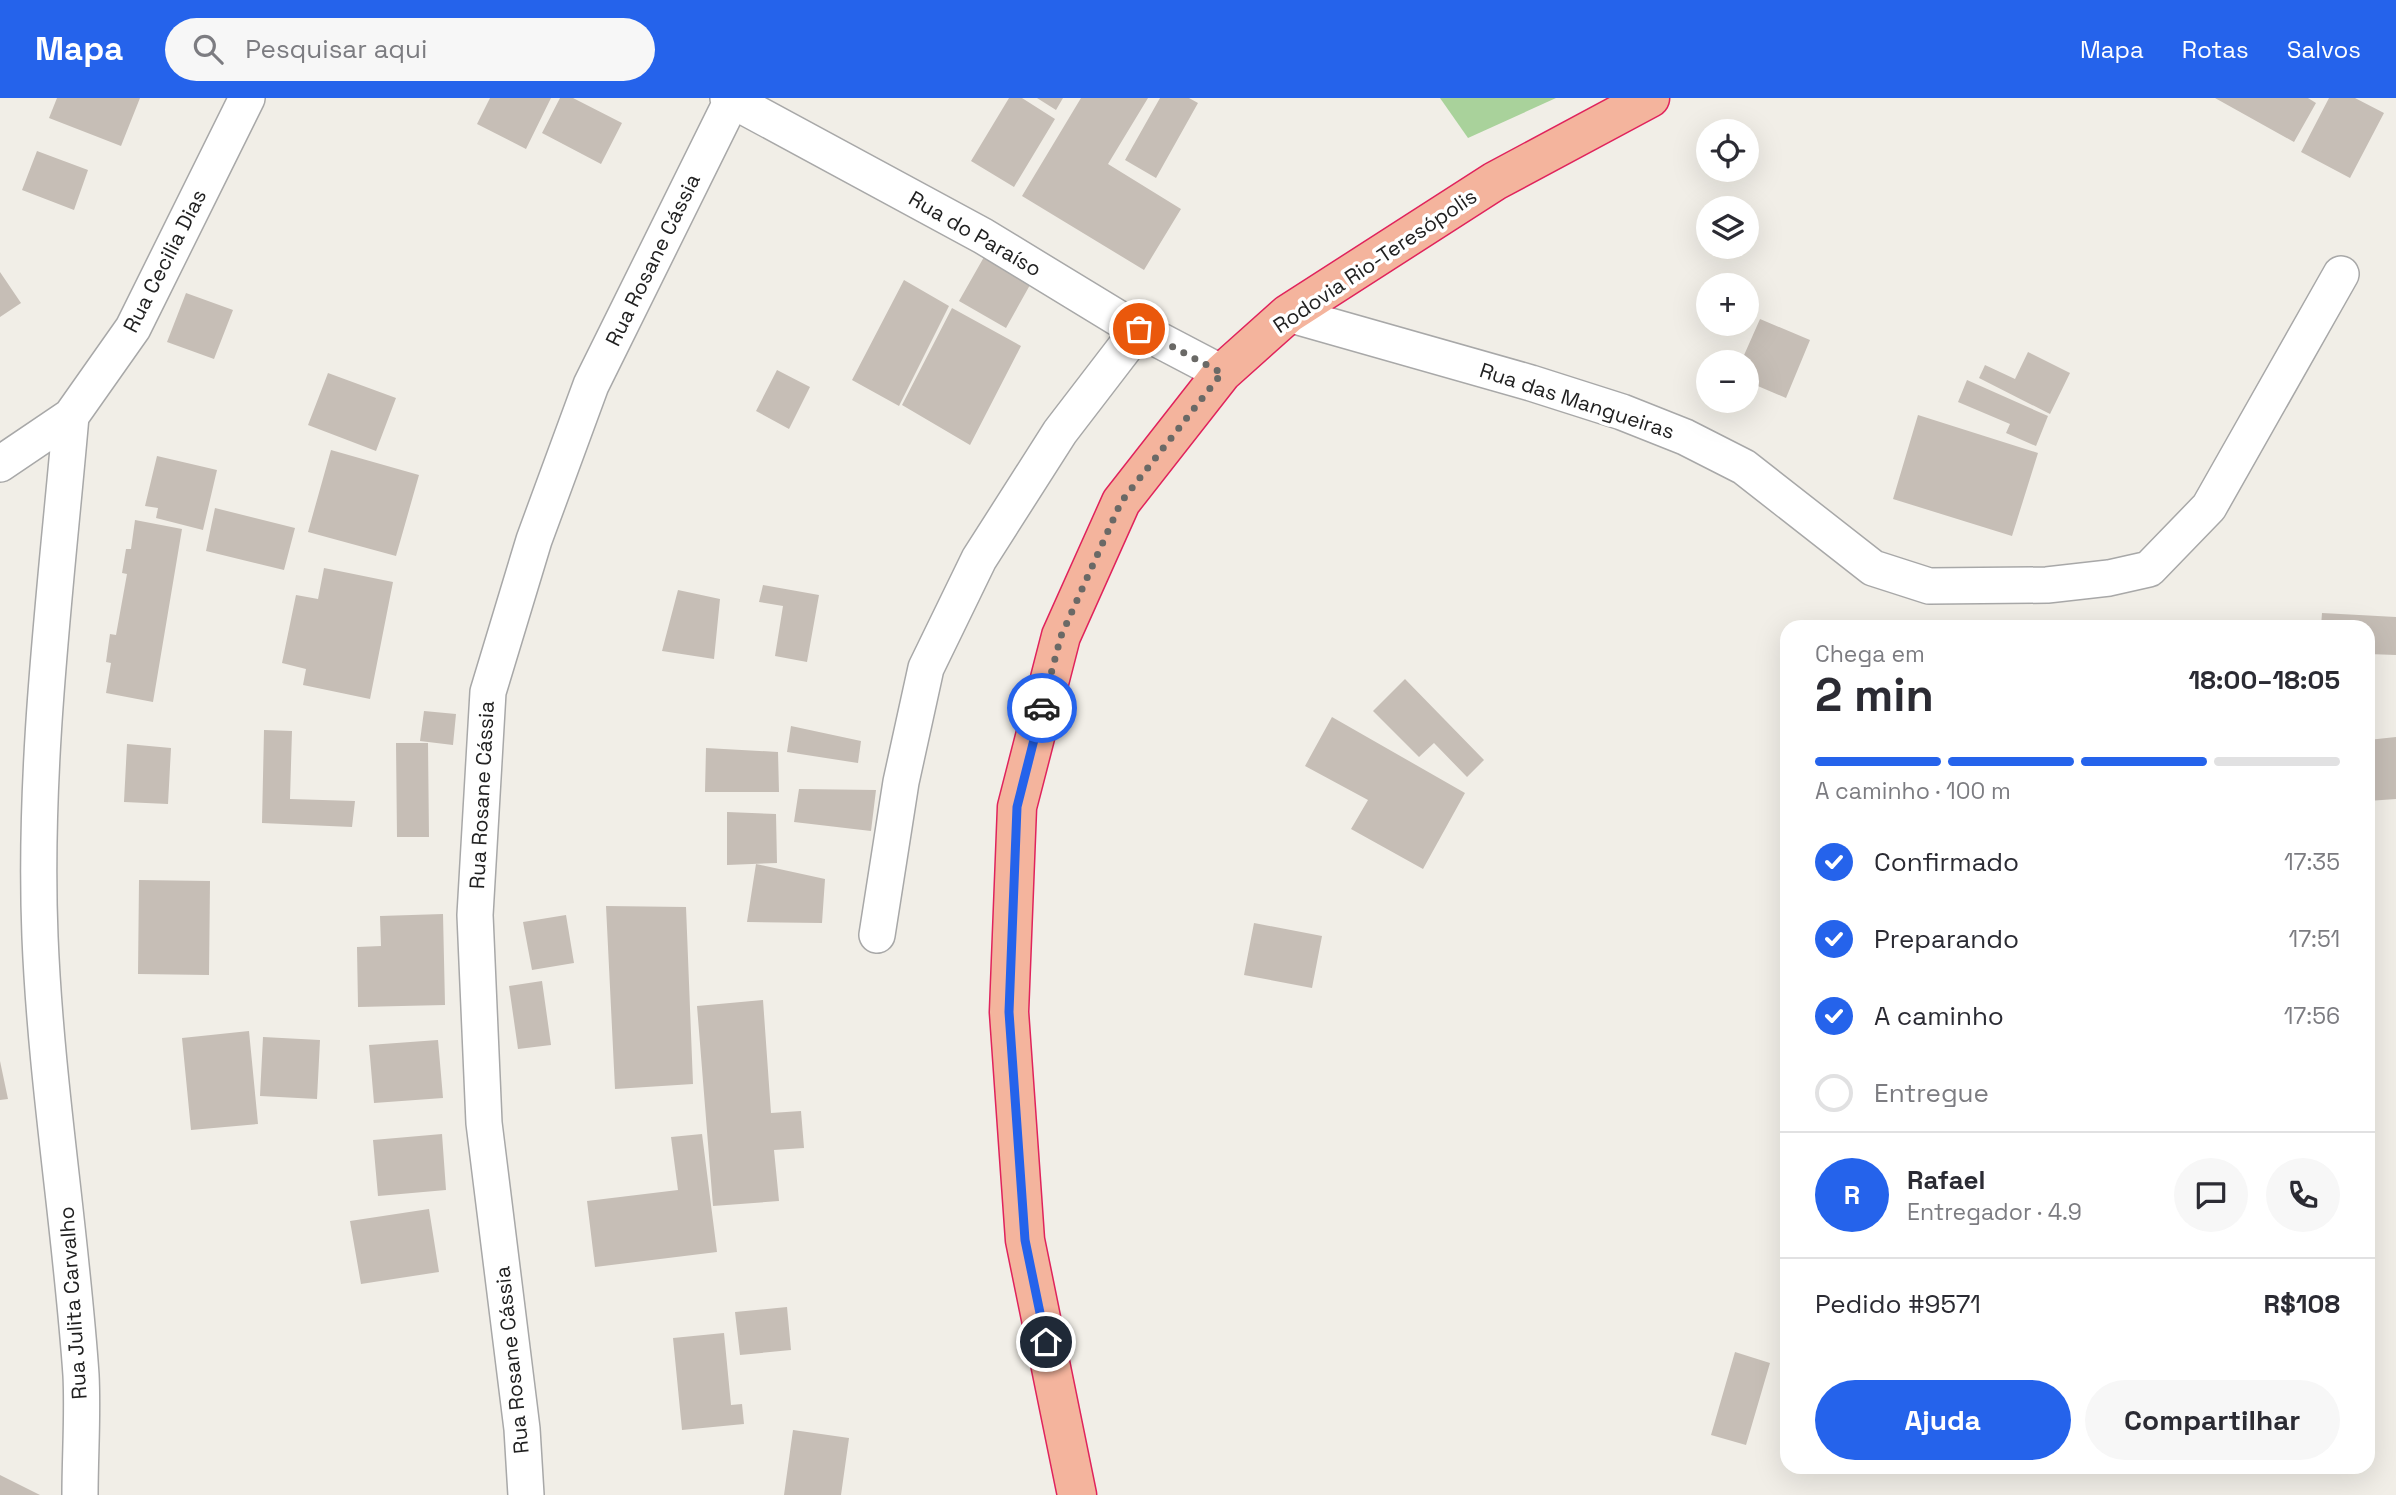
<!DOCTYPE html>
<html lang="pt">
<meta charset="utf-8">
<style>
body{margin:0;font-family:"Space Grotesk",sans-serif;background:#f7f7f7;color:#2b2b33;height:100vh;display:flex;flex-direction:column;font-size:26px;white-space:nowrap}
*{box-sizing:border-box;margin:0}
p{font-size:23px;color:#7c7c81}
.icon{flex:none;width:38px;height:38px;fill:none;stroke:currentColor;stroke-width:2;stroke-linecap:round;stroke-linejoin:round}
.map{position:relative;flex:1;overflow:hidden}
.details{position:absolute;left:1780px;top:522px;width:595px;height:854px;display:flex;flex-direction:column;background:#fff;border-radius:21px;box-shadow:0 7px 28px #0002}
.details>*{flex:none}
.fabs{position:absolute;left:1696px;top:21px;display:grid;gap:14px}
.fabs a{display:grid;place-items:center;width:63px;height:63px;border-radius:50%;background:#fff;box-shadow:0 7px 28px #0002;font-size:35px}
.pin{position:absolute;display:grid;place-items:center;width:60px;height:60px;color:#fff;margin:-30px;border:4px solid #fff;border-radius:50%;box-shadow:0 2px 7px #0007}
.courier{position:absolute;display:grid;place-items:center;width:70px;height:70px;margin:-35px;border:5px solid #2563eb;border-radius:50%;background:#fff;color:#222;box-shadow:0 2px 9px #0007}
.head em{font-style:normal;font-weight:800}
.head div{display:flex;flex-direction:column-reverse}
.head{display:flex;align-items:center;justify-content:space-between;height:119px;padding:0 35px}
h1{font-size:46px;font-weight:800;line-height:52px}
.bar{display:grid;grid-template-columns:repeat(4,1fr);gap:10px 7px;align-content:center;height:84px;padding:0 35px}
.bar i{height:9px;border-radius:5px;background:#e1e1e2}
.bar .selected{background:#2563eb}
.bar p{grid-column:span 4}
.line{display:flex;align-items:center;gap:18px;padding:0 35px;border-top:2px solid #e1e1e2}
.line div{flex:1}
.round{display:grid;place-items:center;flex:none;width:74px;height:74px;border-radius:37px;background:#f7f7f7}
ol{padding:0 35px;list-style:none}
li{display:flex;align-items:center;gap:21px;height:77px}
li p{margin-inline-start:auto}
li .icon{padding:7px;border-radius:50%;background:#2563eb;color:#fff;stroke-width:4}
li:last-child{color:#7c7c81}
li i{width:38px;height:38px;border:4px solid #e1e1e2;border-radius:50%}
.primary-button{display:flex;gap:14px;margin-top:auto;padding:14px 35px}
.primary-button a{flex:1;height:80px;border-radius:42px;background:#2563eb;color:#fff;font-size:28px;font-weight:800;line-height:80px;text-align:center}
.primary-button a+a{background:#f7f7f7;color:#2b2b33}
header{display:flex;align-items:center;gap:42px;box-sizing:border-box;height:98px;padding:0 35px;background:#2563eb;color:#fff}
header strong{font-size:33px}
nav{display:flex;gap:38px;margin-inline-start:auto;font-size:24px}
.search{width:490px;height:63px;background:#f7f7f7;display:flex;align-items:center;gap:18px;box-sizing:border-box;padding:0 24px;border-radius:38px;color:#7c7c81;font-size:26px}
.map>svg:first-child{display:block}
.forest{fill:#a9d29b}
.building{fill:#c6beb6}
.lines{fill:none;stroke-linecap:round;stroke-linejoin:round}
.minor-casing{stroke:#a8a8a8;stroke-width:38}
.trunk-casing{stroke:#e0235c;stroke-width:41}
.minor{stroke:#fff;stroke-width:35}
.trunk{stroke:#f4b49d;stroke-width:38}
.done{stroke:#6a6966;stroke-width:7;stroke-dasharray:0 12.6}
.route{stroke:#2563eb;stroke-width:9}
.labels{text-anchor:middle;stroke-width:7;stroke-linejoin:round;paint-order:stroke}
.street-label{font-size:21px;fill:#212121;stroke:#fff}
</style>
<header>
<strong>Mapa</strong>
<div class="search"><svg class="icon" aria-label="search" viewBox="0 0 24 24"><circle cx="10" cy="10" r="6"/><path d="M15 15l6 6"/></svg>Pesquisar aqui</div>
<nav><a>Mapa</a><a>Rotas</a><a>Salvos</a></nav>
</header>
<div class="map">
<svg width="2396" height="1397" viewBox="0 0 2396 1397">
<rect width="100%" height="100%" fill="#f1eee7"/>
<!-- forest -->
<path class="forest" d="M1440,0h116l-88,40z"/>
<!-- building -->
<path class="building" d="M57,0h83l-19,48 -72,-28z
M490,0h61l-25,51 -49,-25z
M560,0h13l49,25 -21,41 -59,-31z
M1009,0h13l33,21 -41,68 -43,-26z
M1037,0h26l-7,12z
M1081,0h67l-40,66 73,45 -37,61 -122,-74z
M1160,0h29l9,5 -42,75 -31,-18z
M2215,0h93l8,5 -22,39z
M2329,0h26l29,15 -34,65 -49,-26z
M37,53l51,19 -14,40 -52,-20z
M988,152l47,26 -29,52 -47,-27z
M0,174l21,31 -21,14z
M904,182l45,26 -50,100 -47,-26z
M186,195l47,17 -19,49 -47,-17z
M952,210l69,38 -51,99 -68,-40z
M1760,221l50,21 -24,58 -40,-17v-19h-5z
M2028,254l42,21 -20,41 -71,-36 6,-13 30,14z
M777,272l33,17 -21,42 -33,-18z
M328,275l68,25 -20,53 -68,-26z
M1967,282l81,36 -12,30 -30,-13 4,-9 -52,-22z
M1918,317l120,38 -26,83 -119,-37z
M331,352l88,25 -23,81 -88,-24z
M157,358l60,14 -14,60 -47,-12 2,-10 -13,-2z
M215,410l80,20 -11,42 -78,-19z
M135,422l47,9 -29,173 -47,-9 5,-30 -5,-1 4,-28 6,1 11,-61 -5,-1 4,-24h5z
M324,470l69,14 -23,117 -67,-14 3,-16 -24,-6 14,-68 22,4z
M763,487l56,10 -12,67 -32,-6 8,-50 -24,-4z
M678,492l42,9 -6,60 -52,-8z
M2322,515l74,4v38l-28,-1v-28h-47z
M1405,581l79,81 -17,17 -33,-34 -15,14 -46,-46z
M424,613l32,3 -3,31 -33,-4z
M1332,619l133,76 -42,76 -72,-40 17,-29 -63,-34z
M791,628l70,15 -3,22 -71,-11z
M264,632l28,1 -2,68 65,2 -3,26 -90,-4z
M2396,639v62l-28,2v-61z
M396,645h32l1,94h-32z
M127,646l44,4 -3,56 -44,-2z
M706,650l72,4 1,40h-74z
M799,691l77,1 -5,41 -77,-9z
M727,714l49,2 1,49 -50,2z
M756,766l69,15 -3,44 -75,-1z
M139,782l71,1 -1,94 -71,-1z
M606,808l80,1 7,177 -78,5z
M443,816l2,91 -87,2 -1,-60 24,-1 -1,-30z
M566,817l8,48 -42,7 -9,-48z
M1254,825l68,13 -10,52 -68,-13z
M542,883l9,64 -33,4 -9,-63z
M763,902l8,113 30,-2 3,37 -30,2 5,51 -66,5 -16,-200z
M249,933l9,93 -67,6 -9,-92z
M263,939l57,3 -3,59 -57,-3z
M438,942l5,58 -69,5 -5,-58z
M0,963l8,38 -8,1z
M442,1036l4,56 -68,6 -5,-56z
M702,1036l15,118 -122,15 -8,-66 91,-11 -7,-53z
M429,1111l10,63 -78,12 -11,-63z
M787,1209l4,43 -51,5 -5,-43z
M724,1235l7,72 11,-1 2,20 -62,6 -9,-92z
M1735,1254l35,11 -24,82 -35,-10z
M793,1332l56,8 -8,57h-57z
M0,1377l40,20h-40z"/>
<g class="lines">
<defs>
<path id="minor" d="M728,0l255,138 138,84 101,53
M1288,216l243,69 91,29 63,25 59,30 129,101 56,18 118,-1 62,-7 40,-9 60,-62 132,-233
M71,318c-15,172 -38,347 -31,521 6,147 31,292 41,438 2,40 -1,80 -1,120
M0,366l71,-48 62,-88 114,-230
M877,837l24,-153 25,-114 53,-109 81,-127 79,-103
M526,1397l-4,-66 -38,-306 -9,-208 13,-223 46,-152 57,-155 141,-285"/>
<path id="trunk" d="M1077,1397l-52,-255 -16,-228 8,-205 44,-171 60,-134 101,-129 66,-59 207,-133 155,-83"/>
</defs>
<!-- minor casing -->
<use href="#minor" class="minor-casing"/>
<!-- trunk casing -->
<use href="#trunk" class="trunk-casing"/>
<!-- minor -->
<use href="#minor" class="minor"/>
<!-- trunk -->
<use href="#trunk" class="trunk"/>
</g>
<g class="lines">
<!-- done -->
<path class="done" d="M1042,610l19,-72 60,-134 101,-129 -83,-44"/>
<!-- route -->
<path class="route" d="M1042,610l-25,99 -8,205 16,228 21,102"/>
</g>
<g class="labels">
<!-- street labels -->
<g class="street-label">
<text transform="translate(975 136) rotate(30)" y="7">Rua do Paraíso</text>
<text transform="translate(653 162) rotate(-64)" y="7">Rua Rosane Cássia</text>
<text transform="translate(165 163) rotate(-63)" y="7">Rua Cecilia Dias</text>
<text transform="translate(1375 163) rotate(-34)" y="7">Rodovia Rio-Teresópolis</text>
<text transform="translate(1577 303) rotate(18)" y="7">Rua das Mangueiras</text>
<text transform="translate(482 697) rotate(-87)" y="7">Rua Rosane Cássia</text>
<text transform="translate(73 1205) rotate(-94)" y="7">Rua Julita Carvalho</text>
<text transform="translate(512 1262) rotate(-96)" y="7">Rua Rosane Cássia</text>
</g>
</g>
</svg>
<div class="fabs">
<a><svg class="icon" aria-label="locate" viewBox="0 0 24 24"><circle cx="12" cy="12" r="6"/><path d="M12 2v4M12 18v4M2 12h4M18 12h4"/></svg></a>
<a><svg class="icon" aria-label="layers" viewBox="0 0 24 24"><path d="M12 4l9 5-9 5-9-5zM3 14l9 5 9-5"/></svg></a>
<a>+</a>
<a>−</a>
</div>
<div class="pin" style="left:1139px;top:231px;background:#ea580c"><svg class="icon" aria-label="bag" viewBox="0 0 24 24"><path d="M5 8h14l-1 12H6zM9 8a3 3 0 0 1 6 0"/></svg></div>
<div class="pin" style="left:1046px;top:1244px;background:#1f2937"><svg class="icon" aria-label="home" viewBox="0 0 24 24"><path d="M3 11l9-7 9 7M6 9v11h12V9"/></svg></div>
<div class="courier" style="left:1042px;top:610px"><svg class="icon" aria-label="car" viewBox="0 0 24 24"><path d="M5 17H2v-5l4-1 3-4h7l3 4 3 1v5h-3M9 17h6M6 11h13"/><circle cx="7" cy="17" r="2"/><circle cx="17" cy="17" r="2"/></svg></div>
<section class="details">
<div class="head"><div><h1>2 min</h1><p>Chega em</p></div><em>18:00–18:05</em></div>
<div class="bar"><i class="selected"></i><i class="selected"></i><i class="selected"></i><i></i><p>A caminho · 100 m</p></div>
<ol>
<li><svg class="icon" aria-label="check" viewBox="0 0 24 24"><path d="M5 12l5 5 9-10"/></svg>Confirmado<p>17:35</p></li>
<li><svg class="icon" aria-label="check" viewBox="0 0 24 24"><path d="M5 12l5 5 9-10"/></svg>Preparando<p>17:51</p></li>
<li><svg class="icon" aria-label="check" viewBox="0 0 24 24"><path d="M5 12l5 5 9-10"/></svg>A caminho<p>17:56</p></li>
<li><i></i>Entregue</li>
</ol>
<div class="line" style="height:126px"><b class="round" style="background:#2563eb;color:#fff">R</b><div><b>Rafael</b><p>Entregador · 4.9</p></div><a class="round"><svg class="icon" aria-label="chat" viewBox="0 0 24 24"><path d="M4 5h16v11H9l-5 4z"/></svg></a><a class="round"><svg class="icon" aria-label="phone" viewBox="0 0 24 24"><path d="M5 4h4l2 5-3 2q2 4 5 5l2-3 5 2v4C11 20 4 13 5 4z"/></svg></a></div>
<div class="line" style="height:91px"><div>Pedido #9571</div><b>R$108</b></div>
<div class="primary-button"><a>Ajuda</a><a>Compartilhar</a></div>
</section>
</div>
